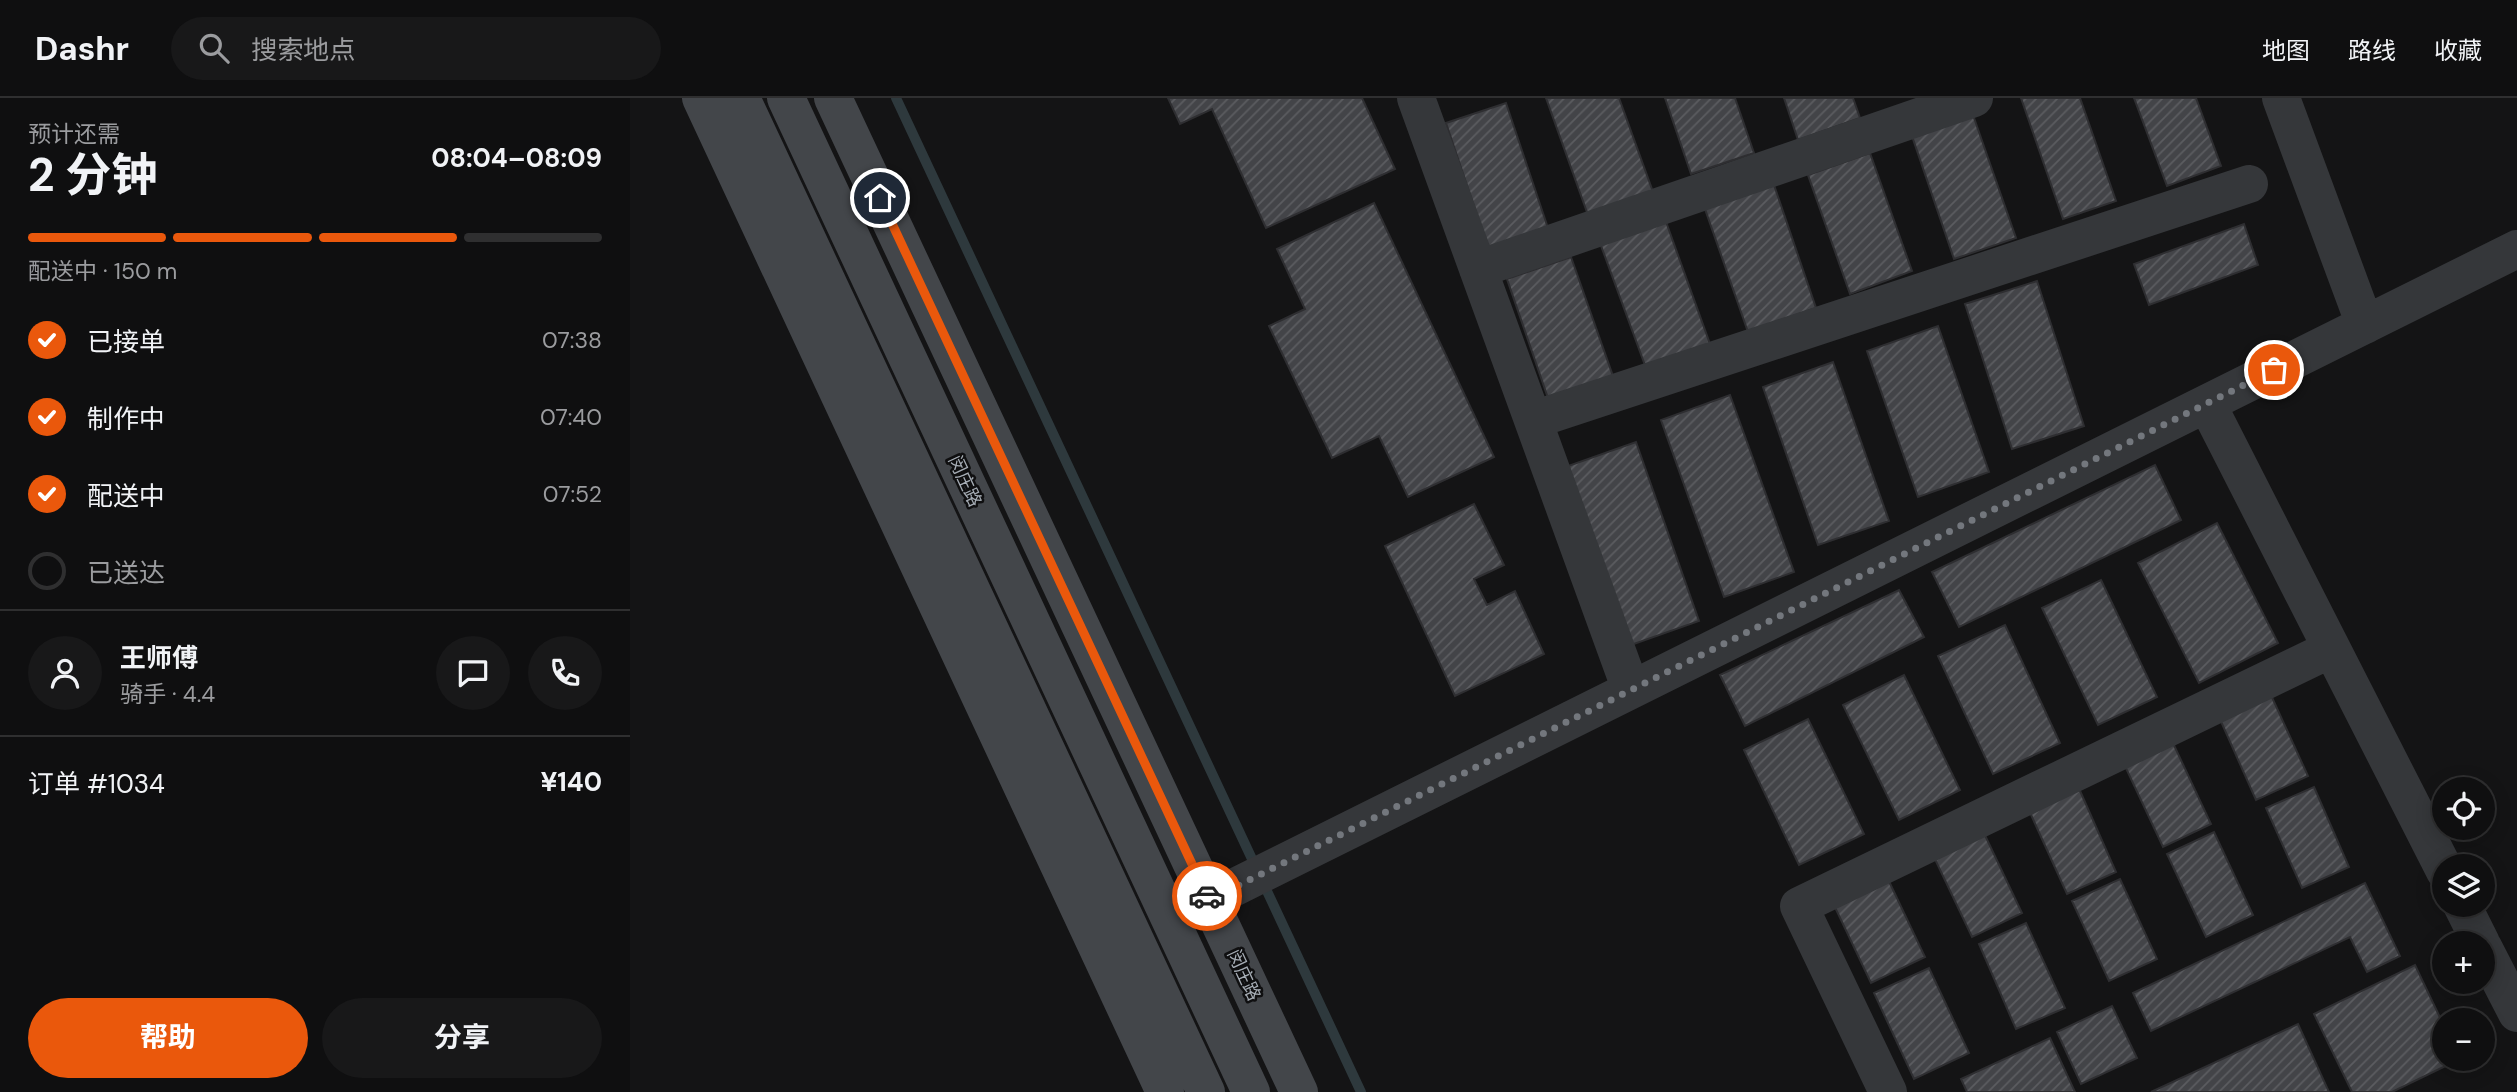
<!DOCTYPE html>
<html lang="zh">
<meta charset="utf-8">
<style>
body{margin:0;font-family:"DM Sans","Noto Sans SC",sans-serif;background:#181819;color:#f1f3f6;height:100vh;display:flex;flex-direction:column;font-size:26px;white-space:nowrap}
*{box-sizing:border-box;margin:0}
p{font-size:23px;color:#9b9c9f}
.icon{flex:none;width:38px;height:38px;fill:none;stroke:currentColor;stroke-width:2;stroke-linecap:round;stroke-linejoin:round}
.map{position:relative;flex:1;overflow:hidden}
.drawer{display:flex;flex-direction:column;background:#0f0f10;width:630px}
.drawer>*{flex:none}
.controls{position:absolute;left:1802px;top:679px;display:grid;gap:14px}
.controls a{display:grid;place-items:center;width:63px;height:63px;border-radius:50%;background:#0f0f10;box-shadow:0 4px 18px #0003,0 0 0 2px #2f2f30;font-size:35px}
.pin{position:absolute;display:grid;place-items:center;width:60px;height:60px;color:#fff;margin:-30px;border:4px solid #fff;border-radius:50%;box-shadow:0 2px 7px #0007}
.courier{position:absolute;display:grid;place-items:center;width:70px;height:70px;margin:-35px;border:5px solid #ea580c;border-radius:50%;background:#fff;color:#222;box-shadow:0 2px 9px #0007}
.head em{font-style:normal;font-weight:700}
.head div{display:flex;flex-direction:column-reverse}
.head{display:flex;align-items:center;justify-content:space-between;height:119px;padding:0 28px}
h1{font-size:46px;font-weight:700;line-height:52px}
.bar{display:grid;grid-template-columns:repeat(4,1fr);gap:10px 7px;align-content:center;height:84px;padding:0 28px}
.bar i{height:9px;border-radius:5px;background:#2f2f30}
.bar .on{background:#ea580c}
.bar p{grid-column:span 4}
.line{display:flex;align-items:center;gap:18px;padding:0 28px;border-top:2px solid #2f2f30}
.line div{flex:1}
.round{display:grid;place-items:center;flex:none;width:74px;height:74px;border-radius:37px;background:#181819}
ol{padding:0 28px;list-style:none}
li{display:flex;align-items:center;gap:21px;height:77px}
li p{margin-inline-start:auto}
li .icon{padding:7px;border-radius:50%;background:#ea580c;color:#fff;stroke-width:4}
li:last-child{color:#9b9c9f}
li i{width:38px;height:38px;border:4px solid #2f2f30;border-radius:50%}
.cta{display:flex;gap:14px;margin-top:auto;padding:14px 28px}
.cta a{flex:1;height:80px;border-radius:42px;background:#ea580c;color:#fff;font-size:28px;font-weight:700;line-height:80px;text-align:center}
.cta a+a{background:#181819;color:#f1f3f6}
header{display:flex;align-items:center;gap:42px;box-sizing:border-box;height:98px;padding:0 35px;background:#0f0f10;border-bottom:2px solid #2f2f30}
header strong{font-size:33px}
nav{display:flex;gap:38px;margin-inline-start:auto;font-size:24px}
.search{width:490px;height:63px;background:#181819;display:flex;align-items:center;gap:18px;box-sizing:border-box;padding:0 24px;border-radius:38px;color:#9b9c9f;font-size:26px}
main{display:flex;flex:1;min-height:0}
.map>svg:first-child{display:block}
.lines{fill:none;stroke-linecap:round;stroke-linejoin:round}
.stream{stroke:#2e393d;stroke-width:10}
.building{fill:url(#building-hatch);stroke:#2e2e31;stroke-width:2}
.street{stroke:#35373a;stroke-width:38}
.secondary{stroke:#43464a;stroke-width:38}
.done{stroke:#73777d;stroke-width:7;stroke-dasharray:0 12.6}
.route{stroke:#ea580c;stroke-width:9}
.labels{text-anchor:middle;stroke-width:5;stroke-linejoin:round;paint-order:stroke}
.street-label{font-size:18px;fill:#a6adb5;stroke:#0f0f10}
</style>
<header>
<strong>Dashr</strong>
<div class="search"><svg class="icon" aria-label="search" viewBox="0 0 24 24"><circle cx="10" cy="10" r="6"/><path d="M15 15l6 6"/></svg>搜索地点</div>
<nav><a>地图</a><a>路线</a><a>收藏</a></nav>
</header>
<main>
<section class="drawer">
<div class="head"><div><h1>2 分钟</h1><p>预计还需</p></div><em>08:04–08:09</em></div>
<div class="bar"><i class="on"></i><i class="on"></i><i class="on"></i><i></i><p>配送中 · 150 m</p></div>
<ol>
<li><svg class="icon" aria-label="check" viewBox="0 0 24 24"><path d="M5 12l5 5 9-10"/></svg>已接单<p>07:38</p></li>
<li><svg class="icon" aria-label="check" viewBox="0 0 24 24"><path d="M5 12l5 5 9-10"/></svg>制作中<p>07:40</p></li>
<li><svg class="icon" aria-label="check" viewBox="0 0 24 24"><path d="M5 12l5 5 9-10"/></svg>配送中<p>07:52</p></li>
<li><i></i>已送达</li>
</ol>
<div class="line" style="height:126px"><a class="round"><svg class="icon" aria-label="person" viewBox="0 0 24 24"><circle cx="12" cy="8" r="4"/><path d="M4 21q1-7 8-7t8 7"/></svg></a><div><b>王师傅</b><p>骑手 · 4.4</p></div><a class="round"><svg class="icon" aria-label="chat" viewBox="0 0 24 24"><path d="M4 5h16v11H9l-5 4z"/></svg></a><a class="round"><svg class="icon" aria-label="phone" viewBox="0 0 24 24"><path d="M5 4h4l2 5-3 2q2 4 5 5l2-3 5 2v4C11 20 4 13 5 4z"/></svg></a></div>
<div class="line" style="height:91px"><div>订单 #1034</div><b>¥140</b></div>
<div class="cta"><a>帮助</a><a>分享</a></div>
</section>
<div class="map">
<svg width="1887" height="994" viewBox="0 0 1887 994">
<defs>
<pattern id="building-hatch" width="6" height="6" patternUnits="userSpaceOnUse" patternTransform="scale(1.75)"><rect width="6" height="6" fill="#434448"/><path d="M-1 1l2-2M0 6l6-6M5 7l2-2" fill="none" stroke="#5b5c60"/></pattern>
</defs>
<rect width="100%" height="100%" fill="#141415"/>
<g class="lines">
<!-- stream -->
<path class="stream" d="M266,0l465,994"/>
</g>
<!-- building -->
<path class="building" d="M538,0h194l33,71 -129,59 -54,-119 -32,15z
M916,0h73l34,94 -65,23z
M1035,0h70l19,55 -63,21z
M1154,0h69l7,20 -62,22z
M1391,0h59l36,103 -53,18z
M1504,0h62l25,68 -54,20z
M876,5l42,125 -60,20 -42,-125z
M1343,17l43,123 -62,21 -42,-123z
M1240,55l42,118 -62,23 -42,-119z
M1144,87l42,123 -68,24 -43,-123z
M744,105l120,254 -86,40 -29,-61 -47,22 -63,-132 36,-17 -28,-60z
M1035,121l45,125 -64,24 -46,-125z
M1614,126l14,41 -109,40 -15,-41z
M941,159l43,122 -65,22 -42,-122z
M1407,183l47,145 -72,23 -47,-145z
M1308,228l51,146 -71,25 -51,-146z
M1203,264l56,159 -71,24 -55,-158z
M1100,297l64,177 -70,25 -63,-177z
M1006,344l63,179 -68,24 -63,-179z
M1525,367l26,55 -222,107 -27,-55z
M844,406l30,61 -30,14 13,26 28,-14 29,63 -89,42 -70,-150z
M1587,425l61,120 -79,40 -61,-120z
M1471,482l56,117 -59,28 -56,-117z
M1269,492l25,47 -179,89 -25,-51z
M1375,527l55,118 -67,31 -55,-118z
M1274,577l56,115 -61,30 -56,-115z
M1640,595l38,83 -52,24 -37,-83z
M1178,621l56,115 -65,31 -55,-115z
M1542,643l39,83 -48,23 -39,-83z
M1447,686l39,88 -49,22 -40,-88z
M1684,689l35,80 -47,21 -36,-80z
M1352,731l40,84 -50,24 -40,-84z
M1584,734l39,83 -47,22 -39,-83z
M1256,777l39,82 -54,26 -39,-82z
M1490,781l37,80 -48,22 -37,-80z
M1735,785l35,73 -33,16 -17,-35 -199,94 -18,-38z
M1396,825l39,85 -49,21 -37,-85z
M1785,867l30,63v31h15l-68,33h-40l-38,-78z
M1299,870l40,85 -55,26 -40,-86z
M1482,908l25,52 -56,26 -24,-52z
M1668,926l31,68h-178z
M1420,940l25,54h-108l-6,-13z"/>
<g class="lines">
<!-- street -->
<path class="street" d="M786,0l215,592
M1651,0l84,227
M848,171l496,-171
M1577,306l238,467
M903,322l716,-236
M579,802l1308,-651
M1832,807l19,38
M1853,849l34,66
M1258,994l-89,-186 532,-257"/>
<!-- secondary -->
<path class="secondary" d="M71,0l464,994
M111,0l465,994
M156,0l465,994
M203,0l466,994"/>
</g>
<g class="lines">
<!-- done -->
<path class="done" d="M577,798l2,4 1065,-530"/>
<!-- route -->
<path class="route" d="M250,100l327,698"/>
</g>
<g class="labels">
<!-- street labels -->
<g class="street-label">
<text transform="translate(335 383) rotate(65)" y="6">闵庄路</text>
<text transform="translate(614 877) rotate(65)" y="6">闵庄路</text>
</g>
</g>
</svg>
<div class="controls">
<a><svg class="icon" aria-label="locate" viewBox="0 0 24 24"><circle cx="12" cy="12" r="6"/><path d="M12 2v4M12 18v4M2 12h4M18 12h4"/></svg></a>
<a><svg class="icon" aria-label="layers" viewBox="0 0 24 24"><path d="M12 4l9 5-9 5-9-5zM3 14l9 5 9-5"/></svg></a>
<a>+</a>
<a>−</a>
</div>
<div class="pin" style="left:1644px;top:272px;background:#ea580c"><svg class="icon" aria-label="bag" viewBox="0 0 24 24"><path d="M5 8h14l-1 12H6zM9 8a3 3 0 0 1 6 0"/></svg></div>
<div class="pin" style="left:250px;top:100px;background:#1f2937"><svg class="icon" aria-label="home" viewBox="0 0 24 24"><path d="M3 11l9-7 9 7M6 9v11h12V9"/></svg></div>
<div class="courier" style="left:577px;top:798px"><svg class="icon" aria-label="car" viewBox="0 0 24 24"><path d="M5 17H2v-5l4-1 3-4h7l3 4 3 1v5h-3M9 17h6M6 11h13"/><circle cx="7" cy="17" r="2"/><circle cx="17" cy="17" r="2"/></svg></div>
</div>
</main>
